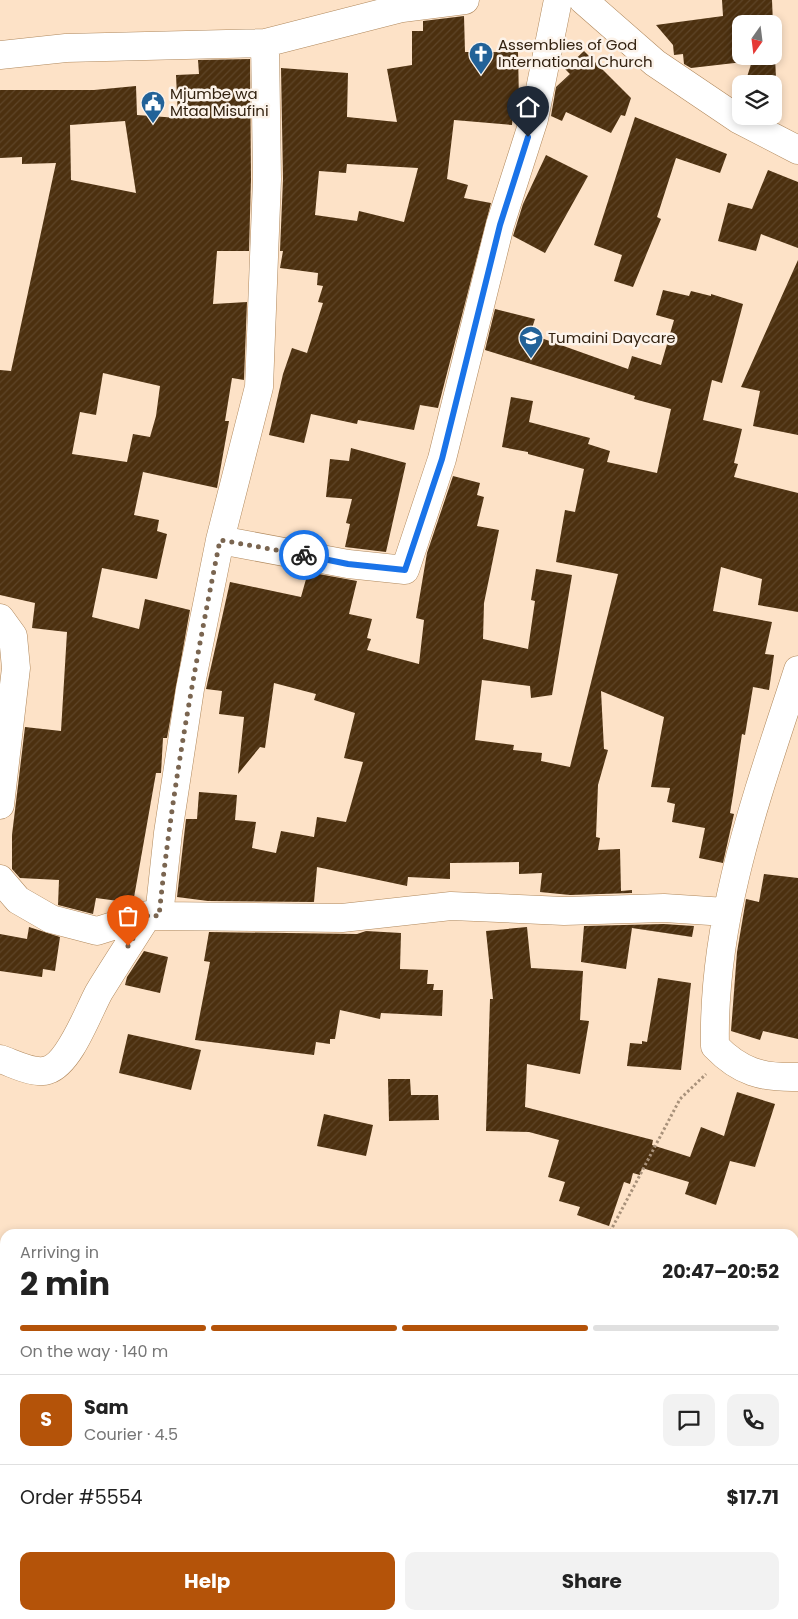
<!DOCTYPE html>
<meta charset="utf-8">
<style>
body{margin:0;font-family:Poppins,sans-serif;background:#f2f2f2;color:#222;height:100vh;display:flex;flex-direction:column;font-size:19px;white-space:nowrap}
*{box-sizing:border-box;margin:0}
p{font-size:16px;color:#767676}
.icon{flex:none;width:28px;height:28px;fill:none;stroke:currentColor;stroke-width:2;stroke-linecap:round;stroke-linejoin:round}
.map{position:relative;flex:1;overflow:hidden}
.details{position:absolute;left:0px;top:1229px;width:799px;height:391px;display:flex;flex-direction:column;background:#fff;border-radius:15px 15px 0 0;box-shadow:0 2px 8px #0003}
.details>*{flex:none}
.needle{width:32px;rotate:194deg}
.buttons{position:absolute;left:732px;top:15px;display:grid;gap:10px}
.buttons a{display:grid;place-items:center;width:50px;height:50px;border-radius:10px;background:#fff;box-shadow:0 2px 8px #0003;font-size:25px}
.pin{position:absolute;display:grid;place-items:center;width:42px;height:42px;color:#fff;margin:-51px -21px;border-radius:50% 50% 50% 0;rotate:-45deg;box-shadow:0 0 5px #0007}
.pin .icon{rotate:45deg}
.courier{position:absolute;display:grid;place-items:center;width:50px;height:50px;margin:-25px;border:4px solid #1a73e8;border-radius:50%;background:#fff;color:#222;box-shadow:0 1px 6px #0007}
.head em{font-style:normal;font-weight:700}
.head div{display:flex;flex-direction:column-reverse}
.head{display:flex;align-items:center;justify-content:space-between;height:85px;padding:0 20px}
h1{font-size:32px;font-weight:700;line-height:38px}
.bar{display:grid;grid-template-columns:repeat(4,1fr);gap:8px 5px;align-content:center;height:60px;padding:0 20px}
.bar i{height:6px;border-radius:4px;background:#e0e0e0}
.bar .current{background:#b45309}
.bar p{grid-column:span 4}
.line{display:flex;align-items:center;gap:12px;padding:0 20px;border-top:1px solid #e0e0e0}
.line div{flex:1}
.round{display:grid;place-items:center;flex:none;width:52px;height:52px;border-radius:10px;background:#f2f2f2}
.action{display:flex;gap:10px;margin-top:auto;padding:10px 20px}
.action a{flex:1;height:58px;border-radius:10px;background:#b45309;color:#fff;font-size:20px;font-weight:700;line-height:58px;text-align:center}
.action a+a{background:#f2f2f2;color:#222}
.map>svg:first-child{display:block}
.building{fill:url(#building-hatch);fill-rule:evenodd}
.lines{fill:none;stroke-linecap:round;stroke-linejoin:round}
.minor-casing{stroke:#b0885c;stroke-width:29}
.path{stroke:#a8917a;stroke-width:3;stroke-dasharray:2.5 2.5;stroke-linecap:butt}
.minor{stroke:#fff;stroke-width:28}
.done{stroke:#7a6550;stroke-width:5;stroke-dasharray:0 9}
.route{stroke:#1a73e8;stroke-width:6}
.labels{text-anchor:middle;stroke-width:5;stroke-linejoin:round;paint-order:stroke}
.poi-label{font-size:15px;fill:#332210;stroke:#fcf3ea;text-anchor:start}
</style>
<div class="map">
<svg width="798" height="1619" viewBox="0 0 798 1619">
<defs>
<pattern id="building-hatch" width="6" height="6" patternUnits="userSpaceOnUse" patternTransform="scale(1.25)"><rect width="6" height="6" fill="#4c300f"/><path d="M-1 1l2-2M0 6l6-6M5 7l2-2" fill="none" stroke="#5e4528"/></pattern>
</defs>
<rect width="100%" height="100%" fill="#fde2c7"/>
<!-- building -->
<path class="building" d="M722,0h50l1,24h-32v32h33v-19l4,82 -5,-3 1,-32h-9l-18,-7 5,-16 -61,7 -7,-4 -1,-10 -9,1 -1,-10 -17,-20 67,-9z
M464,16l1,36h53l1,49 -5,-2 -2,26 -58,-5 -7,59 21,6 -4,13 27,5 -53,205 -18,-3 -6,25 -56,-10 -1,4 -46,-10 -7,29 -35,-8 14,-61 9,-26 15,5 16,-50 -5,-1 5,-16 -6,-1 1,-12 -38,-5 3,-17h-3l3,-72 -2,-111 67,5 -1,44 50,5 -10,-53 25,-4v-34h11v-10zM347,164l71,4 -14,54 -45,-11 -2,10 -42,-6 4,-44 27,2z
M584,51l47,47 -6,18 -4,-1 -10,18 -45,-21 -4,9 -11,-5 5,-29 14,-13 -5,-5z
M250,59l1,120 -2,72h-32l-4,53 34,-2 -3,78 -12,-2 -7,43h4l-12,67 -74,-16 -9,43 25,5 -2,11 10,3 -10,45 -55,-11 -10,49 47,12 6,-30 45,11 -23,128h-4l-2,35h-5l-23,130 -37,-5 -3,16 -35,-9 1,-25 -39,-2 -8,-9v-34l13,-108 36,4 6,-99 -35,-4 3,-25 -35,-8v-225l11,1 45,-208 -34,1v-7l-22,1v-68h94l42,-4 1,29 41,3 -2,-43 23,-1 -1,-14zM125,121l11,72 -65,-13 -1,-55zM103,373l57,13 -4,30 -6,21 -17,-3 -6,28 -55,-8 8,-42 16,3z
M635,117l92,37 -7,19 -44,-15 -19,59 4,2 -28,68 -19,-6 8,-26 -28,-10z
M546,155l42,21 -43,77 -32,-17 10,-32z
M768,170l30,12v66l-37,-14 -5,17 -38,-10 10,-38 24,6z
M798,260v175l-45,-9 7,-35 -19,-4z
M663,290l26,6 2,-5 20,5v-2l32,10 -21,79 -10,-3 -9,40 39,9 -8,34 4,1 -4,13 64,16v119l-40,-7 4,-26 -41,-12 -8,44 59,11 -7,32 9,1 -5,35 -16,-3 -8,48 -3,-1 -9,61 -3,18 4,1 -11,49 -24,-5 6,-30 -33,-6 3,-18 -8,-2 3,-14 -19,-1 13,-70 -63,-26 3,58 4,1 -10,35 -2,52 4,1 -2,12 22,-1 1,42 11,-1v3l-62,2 -30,-3 2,-19 -23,1v-12l-69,1v16l-42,-2 -1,9 -90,-19 -3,35 -106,-1 -31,-4 9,-78h11l2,-27 38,3 -2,25 21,2 -4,26 24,5 5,-22 33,6 3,-20 29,5 17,-60 -19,-4 11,-45 -41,-13 2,-6 -42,-11 -9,65 -5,-1 -22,27 6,-57 -25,-3 3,-23 -16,-2 24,-107 71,15 7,-25 49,9 -8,33 23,5 -5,19 4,1 -4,11 52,14 5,-44 -8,-2 11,-65 26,-77 27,7 -3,12 7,2 -7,29 22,4 -15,73 -1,36 45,10 7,-48 -4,-1 5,-31 36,6 -20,120 -21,3 -1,-12 -48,-6 -7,60 39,5 -1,5 29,3 -1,8 29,6 48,-193 -62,-12 9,-52 10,2 9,-43 -56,-15v-2l-26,-5 9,-50 22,4 -4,21 61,16 -2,6 22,7 -3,11 50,11 14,-64 -37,-10 1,-3 -150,-46 10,-41 40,10 -5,15 98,35 4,-13 29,9 13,-45 -18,-5z
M351,448l55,15 -20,89 -41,-5 5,-23 -4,-1 6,-24 -26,-2 4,-38 19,2z
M764,874l34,4v161l-35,-8 -3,9 -29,-9 6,-79 8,-47 1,-6 13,3z
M664,924l30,2 -2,11 -60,-9 -6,41 -45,-7 3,-36z
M29,927l31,10 -5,34 -12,-2 -1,8 -42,-6v-37l27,5z
M527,927l4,41 52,3 -3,49 9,1 -9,53 -53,-10 -2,43 128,33 -1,5 38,12 11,-30 23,9 13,-44 38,12 -20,63 -25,-6 -14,44 -31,-11 4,-12 -47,-14 -2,7 -7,-2 -3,11 -6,-2 -15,44 -32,-11 3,-8 -21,-6 6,-19 -17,-5 11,-37 -30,-8 -43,-1 4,-132h3l-7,-68z
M366,931l35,2 -1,36 28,1 -1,14h7l-1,6h10l-1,26 -61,-3 -1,6 -40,-9 -5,29h-5v5l-14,-2 -2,13 -119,-15 15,-78 -6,-1 5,-29 148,2z
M144,951l24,6 -8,36 -35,-8 2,-8z
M658,978l33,5 -10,87 -54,-4 3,-23 12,1v-3l5,1z
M128,1034l73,16 -10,40 -72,-17z
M388,1079h22l1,16h27l1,25 -50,1z
M324,1114l49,11 -7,31 -49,-10z"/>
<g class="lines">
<defs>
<path id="minor" d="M583,0l72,63 83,56 60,31
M0,55l66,-7 199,-5 137,-35 63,-8
M220,540l128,24 57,6 37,-111 58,-234 34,-106 24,-119
M0,618l13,18 3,32 -16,137
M798,670c-40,123 -86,246 -83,376 25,26 47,32 83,31
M0,879l18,21 33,19 46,12 51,-16
M159,916l183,2 109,-12 113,5 100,-3 62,4
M0,1059c13,4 34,16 48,11 22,-7 40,-58 51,-78 16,-26 33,-52 49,-77l11,1 9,-83 22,-144 30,-149 39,-153 8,-208 -2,-136"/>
</defs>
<!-- minor casing -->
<use href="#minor" class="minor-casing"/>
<!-- path -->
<path class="path" d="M600,1234l11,-4 69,-131 26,-25
M453,1619l2,-4"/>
<!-- minor -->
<use href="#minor" class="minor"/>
</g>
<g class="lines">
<!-- done -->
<path class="done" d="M128,946l20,-31 11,1c13,-127 36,-251 61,-376l84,15"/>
<!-- route -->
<path class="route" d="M304,555l44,9 57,6 37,-111 58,-234 28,-88"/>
</g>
<!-- icons -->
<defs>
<symbol id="church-pin" viewBox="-11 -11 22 30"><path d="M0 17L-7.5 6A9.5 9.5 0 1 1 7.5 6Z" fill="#226298" stroke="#fcf3ea"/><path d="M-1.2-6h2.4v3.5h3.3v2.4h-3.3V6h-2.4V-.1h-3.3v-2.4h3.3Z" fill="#fff"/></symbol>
<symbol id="civic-pin" viewBox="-11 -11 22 30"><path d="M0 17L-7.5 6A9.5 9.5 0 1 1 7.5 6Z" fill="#226298" stroke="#fcf3ea"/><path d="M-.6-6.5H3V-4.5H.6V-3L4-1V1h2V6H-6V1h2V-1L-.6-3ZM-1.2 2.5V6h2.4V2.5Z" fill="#fff"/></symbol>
<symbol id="school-pin" viewBox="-11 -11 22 30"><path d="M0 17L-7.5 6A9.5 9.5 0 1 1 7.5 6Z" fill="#226298" stroke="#fcf3ea"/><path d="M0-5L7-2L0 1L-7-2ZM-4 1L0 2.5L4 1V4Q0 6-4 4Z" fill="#fff"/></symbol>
</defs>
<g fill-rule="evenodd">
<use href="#church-pin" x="467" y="40" width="28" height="38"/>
<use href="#civic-pin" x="139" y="89" width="28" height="38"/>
<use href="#school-pin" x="517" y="324" width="28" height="38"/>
</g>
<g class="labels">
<!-- poi labels -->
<g class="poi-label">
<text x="498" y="50">Assemblies of God<tspan x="498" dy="17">International Church</tspan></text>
<text x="170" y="99">Mjumbe wa<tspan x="170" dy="17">Mtaa Misufini</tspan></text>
<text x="548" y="343">Tumaini Daycare</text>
</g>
</g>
</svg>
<div class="buttons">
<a><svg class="needle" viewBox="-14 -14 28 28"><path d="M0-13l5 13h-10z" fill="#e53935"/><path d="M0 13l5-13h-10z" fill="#767676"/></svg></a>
<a><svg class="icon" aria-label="layers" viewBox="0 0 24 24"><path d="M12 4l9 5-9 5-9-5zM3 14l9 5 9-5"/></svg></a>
</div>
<div class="pin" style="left:128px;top:946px;background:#ea580c"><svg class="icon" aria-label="bag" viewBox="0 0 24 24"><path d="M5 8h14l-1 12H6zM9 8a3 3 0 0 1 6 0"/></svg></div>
<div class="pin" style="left:528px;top:137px;background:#1f2937"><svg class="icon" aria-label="home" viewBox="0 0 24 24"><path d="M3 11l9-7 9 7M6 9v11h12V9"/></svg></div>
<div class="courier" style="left:304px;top:555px"><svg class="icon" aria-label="bike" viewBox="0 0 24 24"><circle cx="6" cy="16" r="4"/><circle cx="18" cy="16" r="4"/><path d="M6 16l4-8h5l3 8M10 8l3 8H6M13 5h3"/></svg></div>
<section class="details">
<div class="head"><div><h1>2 min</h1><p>Arriving in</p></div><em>20:47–20:52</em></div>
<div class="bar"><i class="current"></i><i class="current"></i><i class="current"></i><i></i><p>On the way · 140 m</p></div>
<div class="line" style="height:90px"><b class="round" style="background:#b45309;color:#fff">S</b><div><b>Sam</b><p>Courier · 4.5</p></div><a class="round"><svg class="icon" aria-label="chat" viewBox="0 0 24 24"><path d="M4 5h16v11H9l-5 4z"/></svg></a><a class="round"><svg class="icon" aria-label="phone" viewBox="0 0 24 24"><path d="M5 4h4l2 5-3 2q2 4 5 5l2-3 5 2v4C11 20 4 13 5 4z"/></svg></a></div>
<div class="line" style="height:65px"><div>Order #5554</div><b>$17.71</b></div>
<div class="action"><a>Help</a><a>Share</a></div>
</section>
</div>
